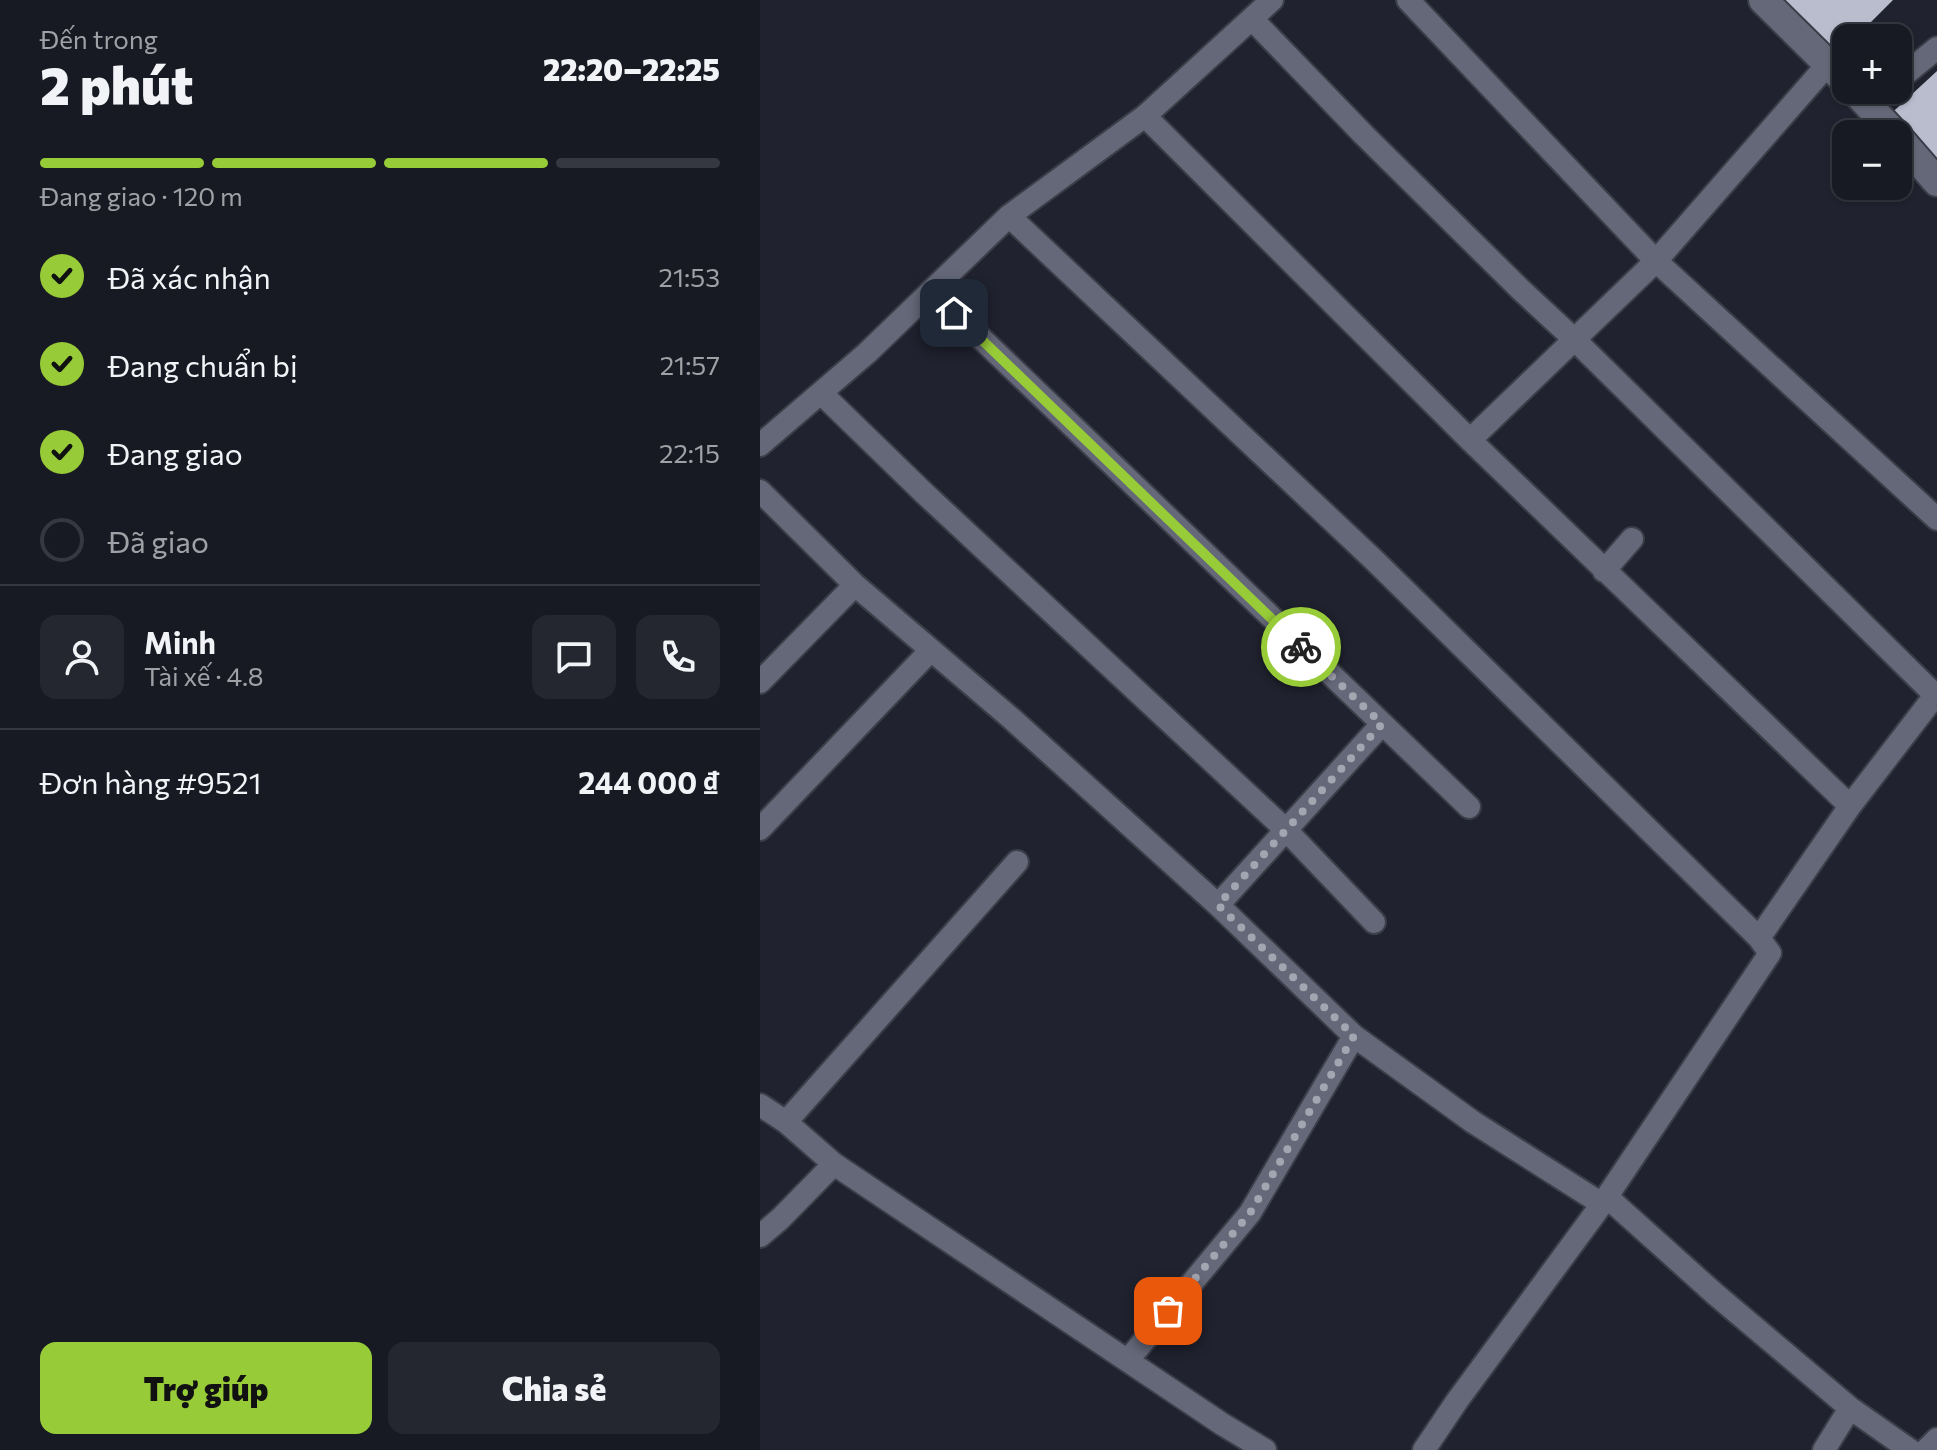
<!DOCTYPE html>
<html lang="vi">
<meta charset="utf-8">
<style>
body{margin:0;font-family:Commissioner,sans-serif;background:#252730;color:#f1f3f6;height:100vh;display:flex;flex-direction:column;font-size:30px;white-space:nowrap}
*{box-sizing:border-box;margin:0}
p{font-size:26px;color:#9fa1a6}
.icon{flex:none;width:44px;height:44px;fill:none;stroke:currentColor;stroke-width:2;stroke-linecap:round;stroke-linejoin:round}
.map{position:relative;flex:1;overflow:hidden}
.details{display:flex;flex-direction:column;background:#181a23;width:760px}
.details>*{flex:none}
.buttons{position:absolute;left:1072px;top:24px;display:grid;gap:16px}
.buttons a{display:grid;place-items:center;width:80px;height:80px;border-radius:16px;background:#181a23;box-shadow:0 2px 6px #0004,0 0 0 2px #363841;font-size:40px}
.pin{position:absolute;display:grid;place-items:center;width:68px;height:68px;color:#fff;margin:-34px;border-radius:16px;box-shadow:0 4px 12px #0006}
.courier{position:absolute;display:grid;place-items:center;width:80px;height:80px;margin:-40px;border:6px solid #97cc38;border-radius:50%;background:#fff;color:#222;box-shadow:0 2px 10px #0007}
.overview em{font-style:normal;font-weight:800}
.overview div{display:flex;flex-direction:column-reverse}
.overview{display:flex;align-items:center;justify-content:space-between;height:136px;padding:0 40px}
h1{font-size:52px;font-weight:800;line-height:60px}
.bar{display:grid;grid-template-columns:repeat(4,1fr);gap:12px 8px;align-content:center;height:96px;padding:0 40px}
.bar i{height:10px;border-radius:6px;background:#363841}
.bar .current{background:#97cc38}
.bar p{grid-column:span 4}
.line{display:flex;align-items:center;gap:20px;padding:0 40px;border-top:2px solid #363841}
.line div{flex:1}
.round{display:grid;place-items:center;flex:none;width:84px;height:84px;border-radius:16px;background:#252730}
ol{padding:0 40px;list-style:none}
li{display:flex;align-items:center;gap:24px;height:88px}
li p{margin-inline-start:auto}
li .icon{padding:8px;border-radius:50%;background:#97cc38;color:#111;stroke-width:4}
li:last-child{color:#9fa1a6}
li i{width:44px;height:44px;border:4px solid #363841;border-radius:50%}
.button{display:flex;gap:16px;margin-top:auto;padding:16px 40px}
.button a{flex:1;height:92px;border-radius:16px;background:#97cc38;color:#111;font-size:32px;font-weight:800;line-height:92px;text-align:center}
.button a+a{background:#252730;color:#f1f3f6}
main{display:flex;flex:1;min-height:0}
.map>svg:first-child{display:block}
.building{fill:#babdce}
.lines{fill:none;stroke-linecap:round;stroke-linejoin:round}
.minor-casing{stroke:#3b3d48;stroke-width:26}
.tertiary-casing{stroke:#3b3d48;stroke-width:32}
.minor{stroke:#656878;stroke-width:22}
.tertiary{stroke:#656878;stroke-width:28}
.done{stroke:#a3a5b0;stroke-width:8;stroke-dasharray:0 14.4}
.route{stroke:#97cc38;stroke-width:10}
</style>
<main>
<section class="details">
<div class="overview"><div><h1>2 phút</h1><p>Đến trong</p></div><em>22:20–22:25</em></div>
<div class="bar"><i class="current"></i><i class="current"></i><i class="current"></i><i></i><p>Đang giao · 120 m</p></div>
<ol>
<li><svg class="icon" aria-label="check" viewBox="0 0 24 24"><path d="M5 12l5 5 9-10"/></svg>Đã xác nhận<p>21:53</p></li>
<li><svg class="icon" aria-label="check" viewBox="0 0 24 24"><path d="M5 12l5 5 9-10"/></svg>Đang chuẩn bị<p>21:57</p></li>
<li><svg class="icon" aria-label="check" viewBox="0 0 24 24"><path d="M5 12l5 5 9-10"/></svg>Đang giao<p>22:15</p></li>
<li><i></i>Đã giao</li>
</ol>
<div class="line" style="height:144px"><a class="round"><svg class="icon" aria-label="person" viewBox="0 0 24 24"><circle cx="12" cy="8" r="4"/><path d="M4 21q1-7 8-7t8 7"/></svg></a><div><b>Minh</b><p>Tài xế · 4.8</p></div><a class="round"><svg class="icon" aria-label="chat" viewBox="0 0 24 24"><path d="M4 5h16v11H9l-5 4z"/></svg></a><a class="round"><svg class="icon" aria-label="phone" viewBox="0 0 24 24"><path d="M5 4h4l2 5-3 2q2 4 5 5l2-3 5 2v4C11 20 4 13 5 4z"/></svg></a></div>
<div class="line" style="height:104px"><div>Đơn hàng #9521</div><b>244 000 ₫</b></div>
<div class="button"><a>Trợ giúp</a><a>Chia sẻ</a></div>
</section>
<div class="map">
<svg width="1177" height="1450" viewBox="0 0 1177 1450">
<rect width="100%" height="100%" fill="#20222f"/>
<!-- building -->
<path class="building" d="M1009,0h124l-38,38h-9v9l-18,17z
M1177,71v111l-54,-61z"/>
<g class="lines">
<defs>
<path id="minor" d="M648,0l248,261 281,258
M492,19l112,116 156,154 55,51 360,355
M1138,80l39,-32
M385,116l325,324 380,366
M249,216l365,344 385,378 11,15 -168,251 -145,197 -33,49
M172,291l537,516
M61,393l103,100 362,337 88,92
M710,440l186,-179 172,-197
M0,445l107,-92 142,-137 136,-100 127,-116
M0,491l95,94 157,134 206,186 136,131 119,86 129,82
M844,571l28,-32
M0,682l95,-97
M0,829l171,-179
M458,905l164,-181
M999,938l91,-132 87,-113
M0,1105l26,17 48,42 388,260 43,26
M26,1122l231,-260
M847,1197l108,97 135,114 60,42
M0,1236l20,-17 54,-55
M368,1360l122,-147 104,-177
M1064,1450l26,-42
M1166,1450l11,-11"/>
<path id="tertiary" d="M1003,0l83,82
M1094,90l41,44
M1138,137l39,45"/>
</defs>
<!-- minor casing -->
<use href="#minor" class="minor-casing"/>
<!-- tertiary casing -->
<use href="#tertiary" class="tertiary-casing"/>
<!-- minor -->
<use href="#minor" class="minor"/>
<!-- tertiary -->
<use href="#tertiary" class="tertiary"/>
</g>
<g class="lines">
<!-- done -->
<path class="done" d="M408,1311l82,-98 104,-177 -136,-131 164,-181 -81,-77"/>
<!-- route -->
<path class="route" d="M194,313l347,334"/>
</g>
</svg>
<div class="buttons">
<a>+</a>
<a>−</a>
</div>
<div class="pin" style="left:408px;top:1311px;background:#ea580c"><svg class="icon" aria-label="bag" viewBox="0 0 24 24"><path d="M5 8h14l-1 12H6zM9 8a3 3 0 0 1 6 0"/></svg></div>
<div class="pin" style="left:194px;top:313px;background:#1f2937"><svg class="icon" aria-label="home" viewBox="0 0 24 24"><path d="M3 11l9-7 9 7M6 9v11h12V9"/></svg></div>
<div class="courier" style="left:541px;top:647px"><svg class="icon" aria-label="bike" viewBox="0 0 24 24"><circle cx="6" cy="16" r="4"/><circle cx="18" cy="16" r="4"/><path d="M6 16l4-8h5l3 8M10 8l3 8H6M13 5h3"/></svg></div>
</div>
</main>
